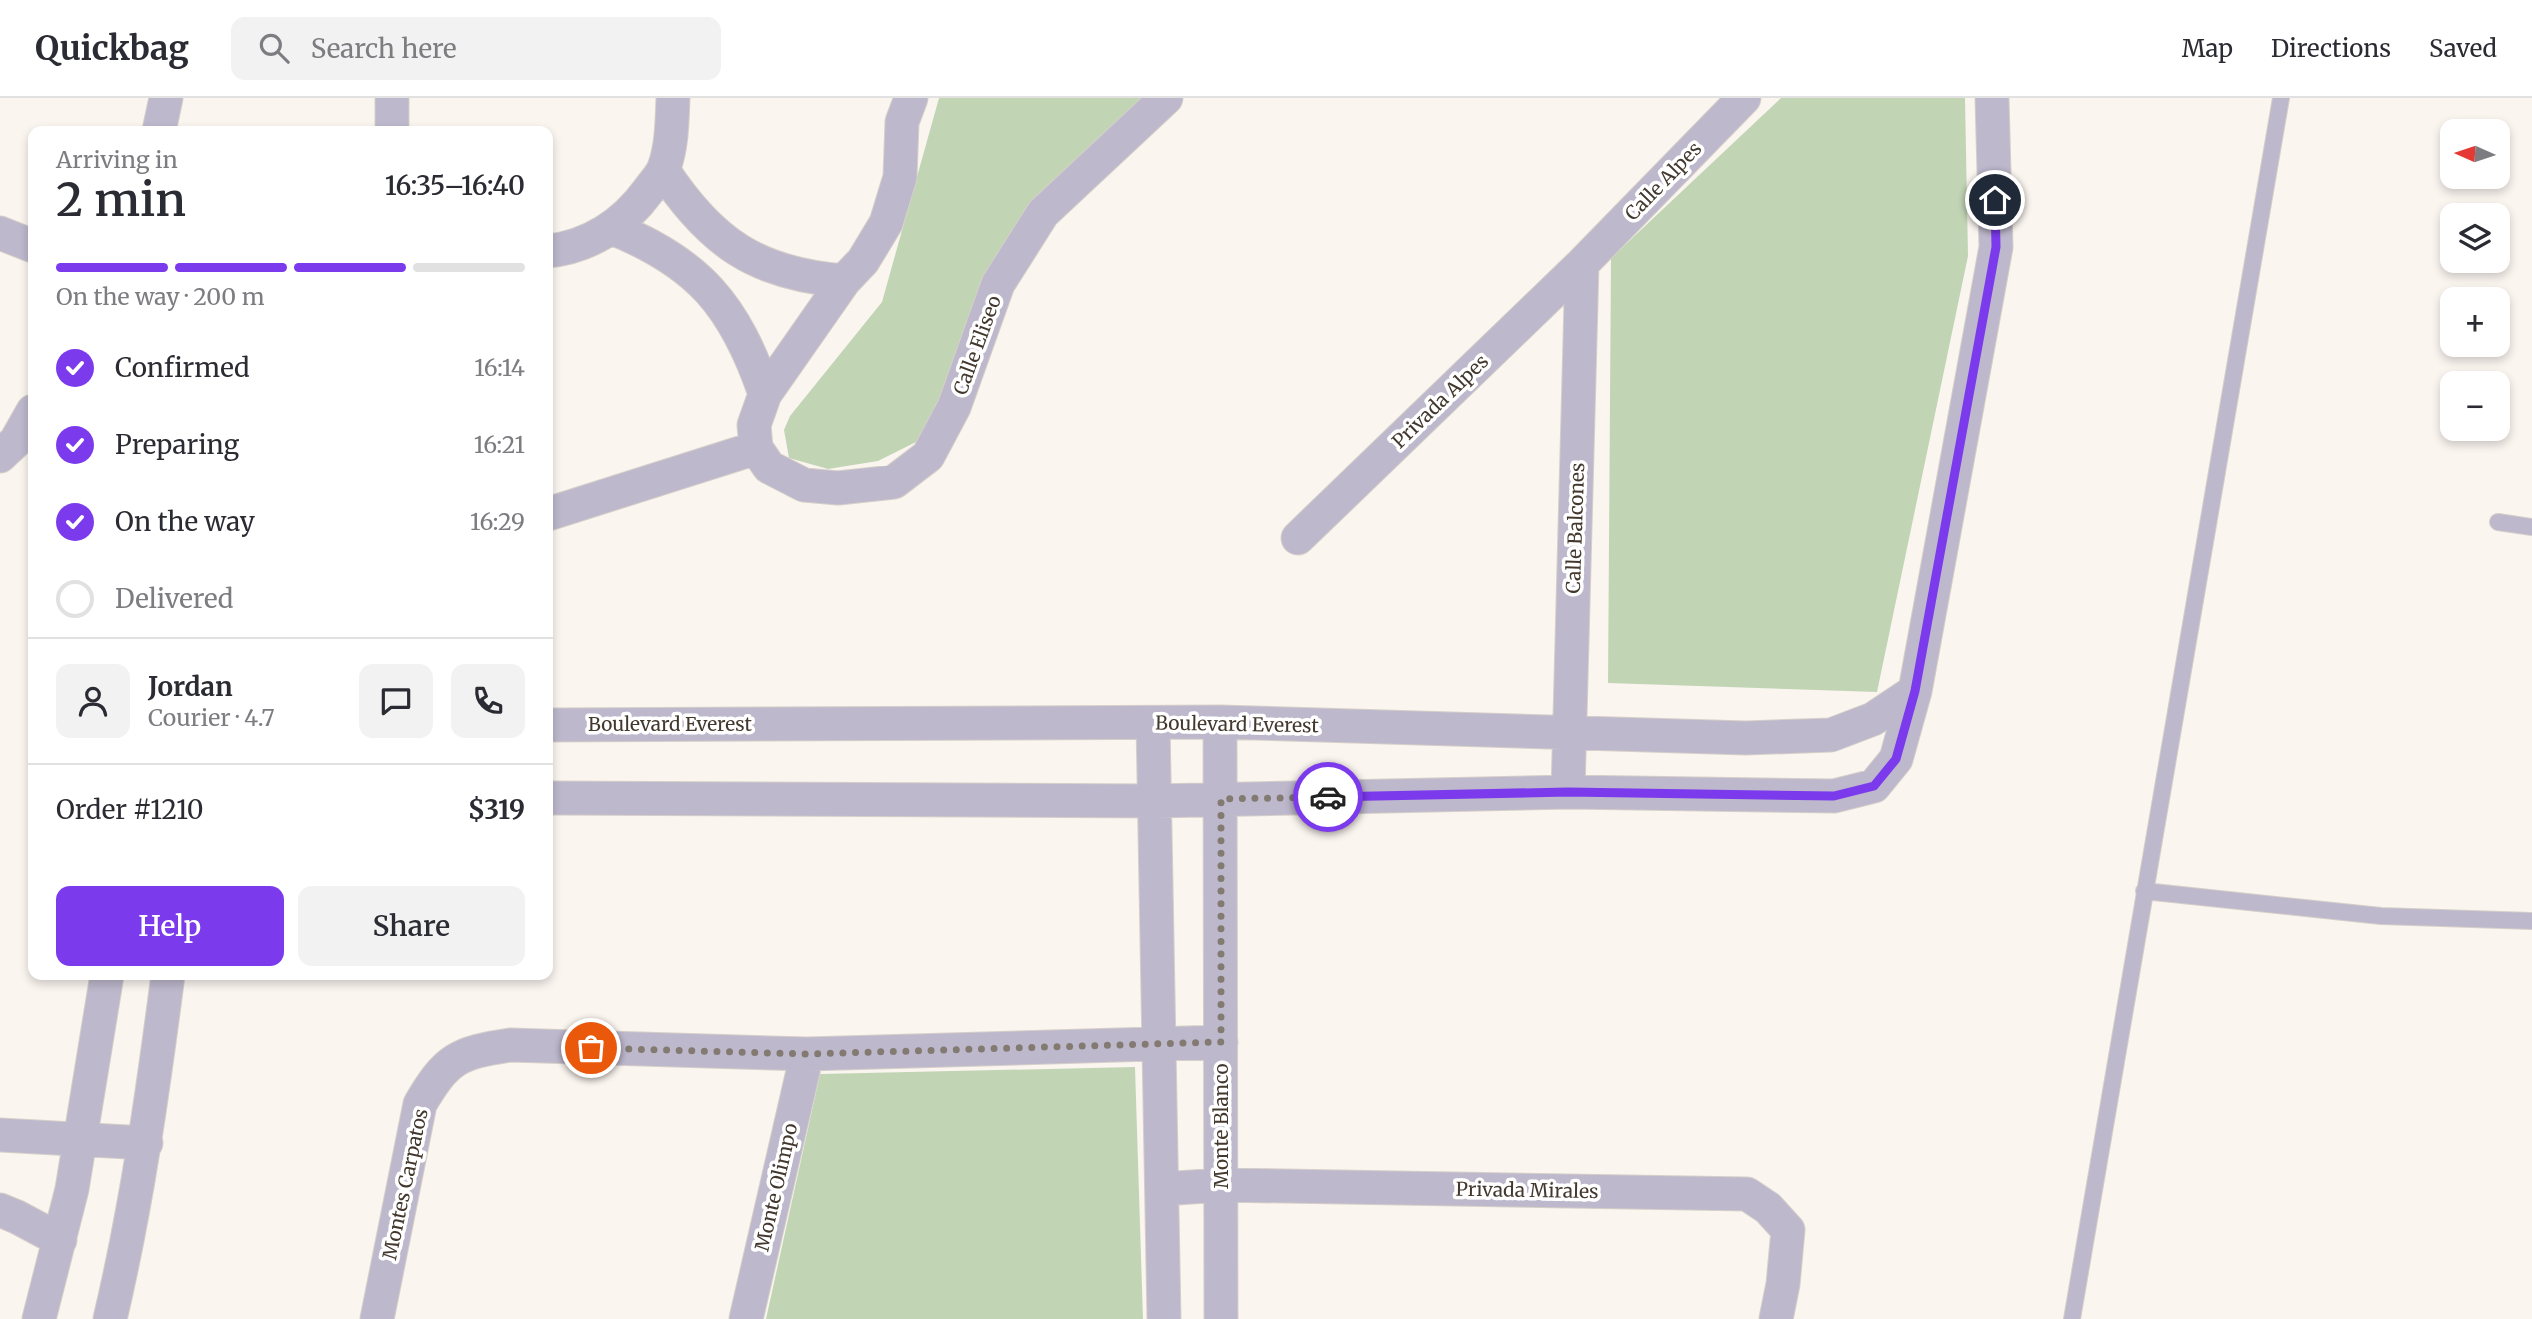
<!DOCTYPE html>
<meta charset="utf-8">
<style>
body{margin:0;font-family:Merriweather,serif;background:#f2f2f3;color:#2b2b33;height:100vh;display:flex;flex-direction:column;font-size:26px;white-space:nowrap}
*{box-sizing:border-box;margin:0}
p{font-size:23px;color:#7c7c81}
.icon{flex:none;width:38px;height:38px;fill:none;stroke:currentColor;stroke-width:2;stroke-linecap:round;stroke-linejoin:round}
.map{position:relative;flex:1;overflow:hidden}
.panel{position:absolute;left:28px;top:28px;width:525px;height:854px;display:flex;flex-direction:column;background:#fff;border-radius:14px;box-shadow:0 4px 10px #0003}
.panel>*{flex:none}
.needle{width:46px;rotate:273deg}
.fabs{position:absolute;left:2440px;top:21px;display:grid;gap:14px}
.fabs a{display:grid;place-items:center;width:70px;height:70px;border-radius:14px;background:#fff;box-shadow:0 4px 10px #0003;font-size:35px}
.pin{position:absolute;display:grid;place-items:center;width:60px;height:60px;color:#fff;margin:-30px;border:4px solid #fff;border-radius:50%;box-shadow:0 2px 7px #0007}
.courier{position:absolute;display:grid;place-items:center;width:70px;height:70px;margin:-35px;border:5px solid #7c3aed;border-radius:50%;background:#fff;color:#222;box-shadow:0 2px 9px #0007}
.headline em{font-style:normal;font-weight:600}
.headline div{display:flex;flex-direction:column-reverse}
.headline{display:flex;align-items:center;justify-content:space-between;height:119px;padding:0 28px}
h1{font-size:46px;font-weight:600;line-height:52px}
.bar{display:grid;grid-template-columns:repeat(4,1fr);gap:10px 7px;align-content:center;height:84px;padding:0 28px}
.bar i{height:9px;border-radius:5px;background:#e1e1e2}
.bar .active{background:#7c3aed}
.bar p{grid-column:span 4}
.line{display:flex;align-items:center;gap:18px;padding:0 28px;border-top:2px solid #e1e1e2}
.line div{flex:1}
.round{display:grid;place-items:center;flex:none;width:74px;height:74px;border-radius:14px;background:#f2f2f3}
ol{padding:0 28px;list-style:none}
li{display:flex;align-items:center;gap:21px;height:77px}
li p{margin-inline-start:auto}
li .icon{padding:7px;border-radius:50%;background:#7c3aed;color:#fff;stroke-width:4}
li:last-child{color:#7c7c81}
li i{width:38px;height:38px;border:4px solid #e1e1e2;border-radius:50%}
.cta{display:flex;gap:14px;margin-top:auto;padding:14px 28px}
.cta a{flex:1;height:80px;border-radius:14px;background:#7c3aed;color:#fff;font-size:28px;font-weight:600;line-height:80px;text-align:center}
.cta a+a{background:#f2f2f3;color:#2b2b33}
header{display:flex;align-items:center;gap:42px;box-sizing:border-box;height:98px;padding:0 35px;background:#fff;border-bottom:2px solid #e1e1e2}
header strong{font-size:33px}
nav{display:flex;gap:38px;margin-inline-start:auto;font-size:24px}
.search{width:490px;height:63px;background:#f2f2f3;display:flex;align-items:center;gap:18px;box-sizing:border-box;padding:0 24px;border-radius:14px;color:#7c7c81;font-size:26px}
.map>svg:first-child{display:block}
.green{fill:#c1d5b5}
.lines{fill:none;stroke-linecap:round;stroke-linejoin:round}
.lane-casing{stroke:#d6cfc9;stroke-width:18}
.street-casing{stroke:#d6cfc9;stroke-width:35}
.lane{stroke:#bdb8cc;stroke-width:16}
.street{stroke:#bdb8cc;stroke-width:33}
.done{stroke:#837a72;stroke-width:7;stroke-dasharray:0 12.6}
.route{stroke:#7c3aed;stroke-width:9}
.labels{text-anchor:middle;stroke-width:7;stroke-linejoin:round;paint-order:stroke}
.street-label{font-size:19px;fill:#43382e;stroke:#fff}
</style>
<header>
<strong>Quickbag</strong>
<div class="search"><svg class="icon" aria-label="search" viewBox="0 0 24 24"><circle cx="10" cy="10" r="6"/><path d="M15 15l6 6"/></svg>Search here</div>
<nav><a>Map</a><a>Directions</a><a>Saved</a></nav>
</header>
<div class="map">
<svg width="2532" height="1221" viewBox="0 0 2532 1221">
<rect width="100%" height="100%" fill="#fbf5f0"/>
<!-- green -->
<path class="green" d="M939,0h205l-114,107 -92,199 -22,38 -38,19 -50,8 -39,-11 -5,-28 6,-14 92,-114z
M1781,0h184l3,158 -91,436 -269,-9 3,-425z
M1135,969l8,252h-377l54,-245z"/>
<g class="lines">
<defs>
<path id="lane" d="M2498,424l34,5
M2144,793l237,25 151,5
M2072,1221l209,-1221"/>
<path id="street" d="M392,0v33
M911,0l-9,24 -2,55 -14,46 -23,38 -19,20 -79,113 -11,31 2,23 13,19 35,18 34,3 56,-6 34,-26 26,-49 44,-123 45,-71 123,-115
M159,33l7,-33
M663,72c48,73 94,104 181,111
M612,130c87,35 123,78 153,166
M0,135l33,13
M548,153c41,-4 76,-27 100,-60 5,-7 13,-15 16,-23 8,-22 8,-46 9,-70
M0,358l16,-15 17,-30
M548,416l208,-66
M1298,440l284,-274 162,-166
M1220,624l1,597
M1153,625l11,596
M548,627l672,-3 526,16 85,-3 42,-16 42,-28
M1568,694l14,-528
M548,700l607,3 413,-9 266,4 40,-10 22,-27 19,-68 81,-444 -4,-149
M0,1037l146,8
M1162,1091l59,-4 526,9 21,14 20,22 -5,54 -7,35
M0,1112l17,7 43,23
M39,1221l33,-130 35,-214
M110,1221c27,-114 43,-229 58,-344
M377,1221l43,-215c27,-46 38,-51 90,-59l297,9 414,-12
M746,1221l61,-265"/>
</defs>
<!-- lane casing -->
<use href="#lane" class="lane-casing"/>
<!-- street casing -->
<use href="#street" class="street-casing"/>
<!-- lane -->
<use href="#lane" class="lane"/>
<!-- street -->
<use href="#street" class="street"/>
</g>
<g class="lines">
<!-- done -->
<path class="done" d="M591,950l216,6 414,-12v-243l107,-2"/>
<!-- route -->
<path class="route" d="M1328,699l240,-5 266,4 40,-10 22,-27 19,-68 81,-444 -1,-47"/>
</g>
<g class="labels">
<!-- street labels -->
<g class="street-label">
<text transform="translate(1663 83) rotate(-46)" y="7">Calle Alpes</text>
<text transform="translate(977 247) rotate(-70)" y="7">Calle Eliseo</text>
<text transform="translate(1440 303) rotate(-44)" y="7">Privada Alpes</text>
<text transform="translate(1575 430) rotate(-88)" y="7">Calle Balcones</text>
<text x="670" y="633">Boulevard Everest</text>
<text transform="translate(1237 626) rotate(1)" y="7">Boulevard Everest</text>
<text transform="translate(1221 1028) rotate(-90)" y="7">Monte Blanco</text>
<text transform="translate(405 1086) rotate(-78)" y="7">Montes Carpatos</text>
<text transform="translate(776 1089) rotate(-77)" y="7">Monte Olimpo</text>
<text transform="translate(1527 1092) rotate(1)" y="7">Privada Mirales</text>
</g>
</g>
</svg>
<div class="fabs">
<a><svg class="needle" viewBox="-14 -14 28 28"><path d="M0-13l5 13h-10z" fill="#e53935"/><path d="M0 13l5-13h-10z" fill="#7c7c81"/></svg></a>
<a><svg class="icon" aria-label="layers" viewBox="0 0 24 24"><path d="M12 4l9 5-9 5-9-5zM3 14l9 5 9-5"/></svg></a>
<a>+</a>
<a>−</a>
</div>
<div class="pin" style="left:591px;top:950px;background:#ea580c"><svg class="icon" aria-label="bag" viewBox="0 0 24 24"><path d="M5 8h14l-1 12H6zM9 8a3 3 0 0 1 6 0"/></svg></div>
<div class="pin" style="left:1995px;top:102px;background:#1f2937"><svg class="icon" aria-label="home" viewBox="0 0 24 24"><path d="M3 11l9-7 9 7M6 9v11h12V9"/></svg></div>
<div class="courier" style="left:1328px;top:699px"><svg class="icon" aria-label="car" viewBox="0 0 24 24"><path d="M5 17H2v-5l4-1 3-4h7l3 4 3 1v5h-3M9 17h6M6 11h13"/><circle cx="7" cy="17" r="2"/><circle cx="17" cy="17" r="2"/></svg></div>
<section class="panel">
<div class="headline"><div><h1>2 min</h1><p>Arriving in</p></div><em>16:35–16:40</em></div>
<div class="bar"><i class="active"></i><i class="active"></i><i class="active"></i><i></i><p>On the way · 200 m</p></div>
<ol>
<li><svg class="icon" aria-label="check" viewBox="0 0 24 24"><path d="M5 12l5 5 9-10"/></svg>Confirmed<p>16:14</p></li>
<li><svg class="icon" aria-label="check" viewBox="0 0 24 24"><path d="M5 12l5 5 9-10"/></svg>Preparing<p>16:21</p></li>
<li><svg class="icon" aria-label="check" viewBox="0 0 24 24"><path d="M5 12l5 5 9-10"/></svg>On the way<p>16:29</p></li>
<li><i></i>Delivered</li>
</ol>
<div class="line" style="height:126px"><a class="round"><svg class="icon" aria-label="person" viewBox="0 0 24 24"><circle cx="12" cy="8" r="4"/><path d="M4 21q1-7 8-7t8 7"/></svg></a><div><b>Jordan</b><p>Courier · 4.7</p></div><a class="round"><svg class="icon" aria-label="chat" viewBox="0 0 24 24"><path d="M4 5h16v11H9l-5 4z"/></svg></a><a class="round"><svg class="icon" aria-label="phone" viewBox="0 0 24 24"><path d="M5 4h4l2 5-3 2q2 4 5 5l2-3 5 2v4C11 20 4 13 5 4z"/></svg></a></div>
<div class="line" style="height:91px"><div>Order #1210</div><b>$319</b></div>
<div class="cta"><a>Help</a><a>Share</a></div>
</section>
</div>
